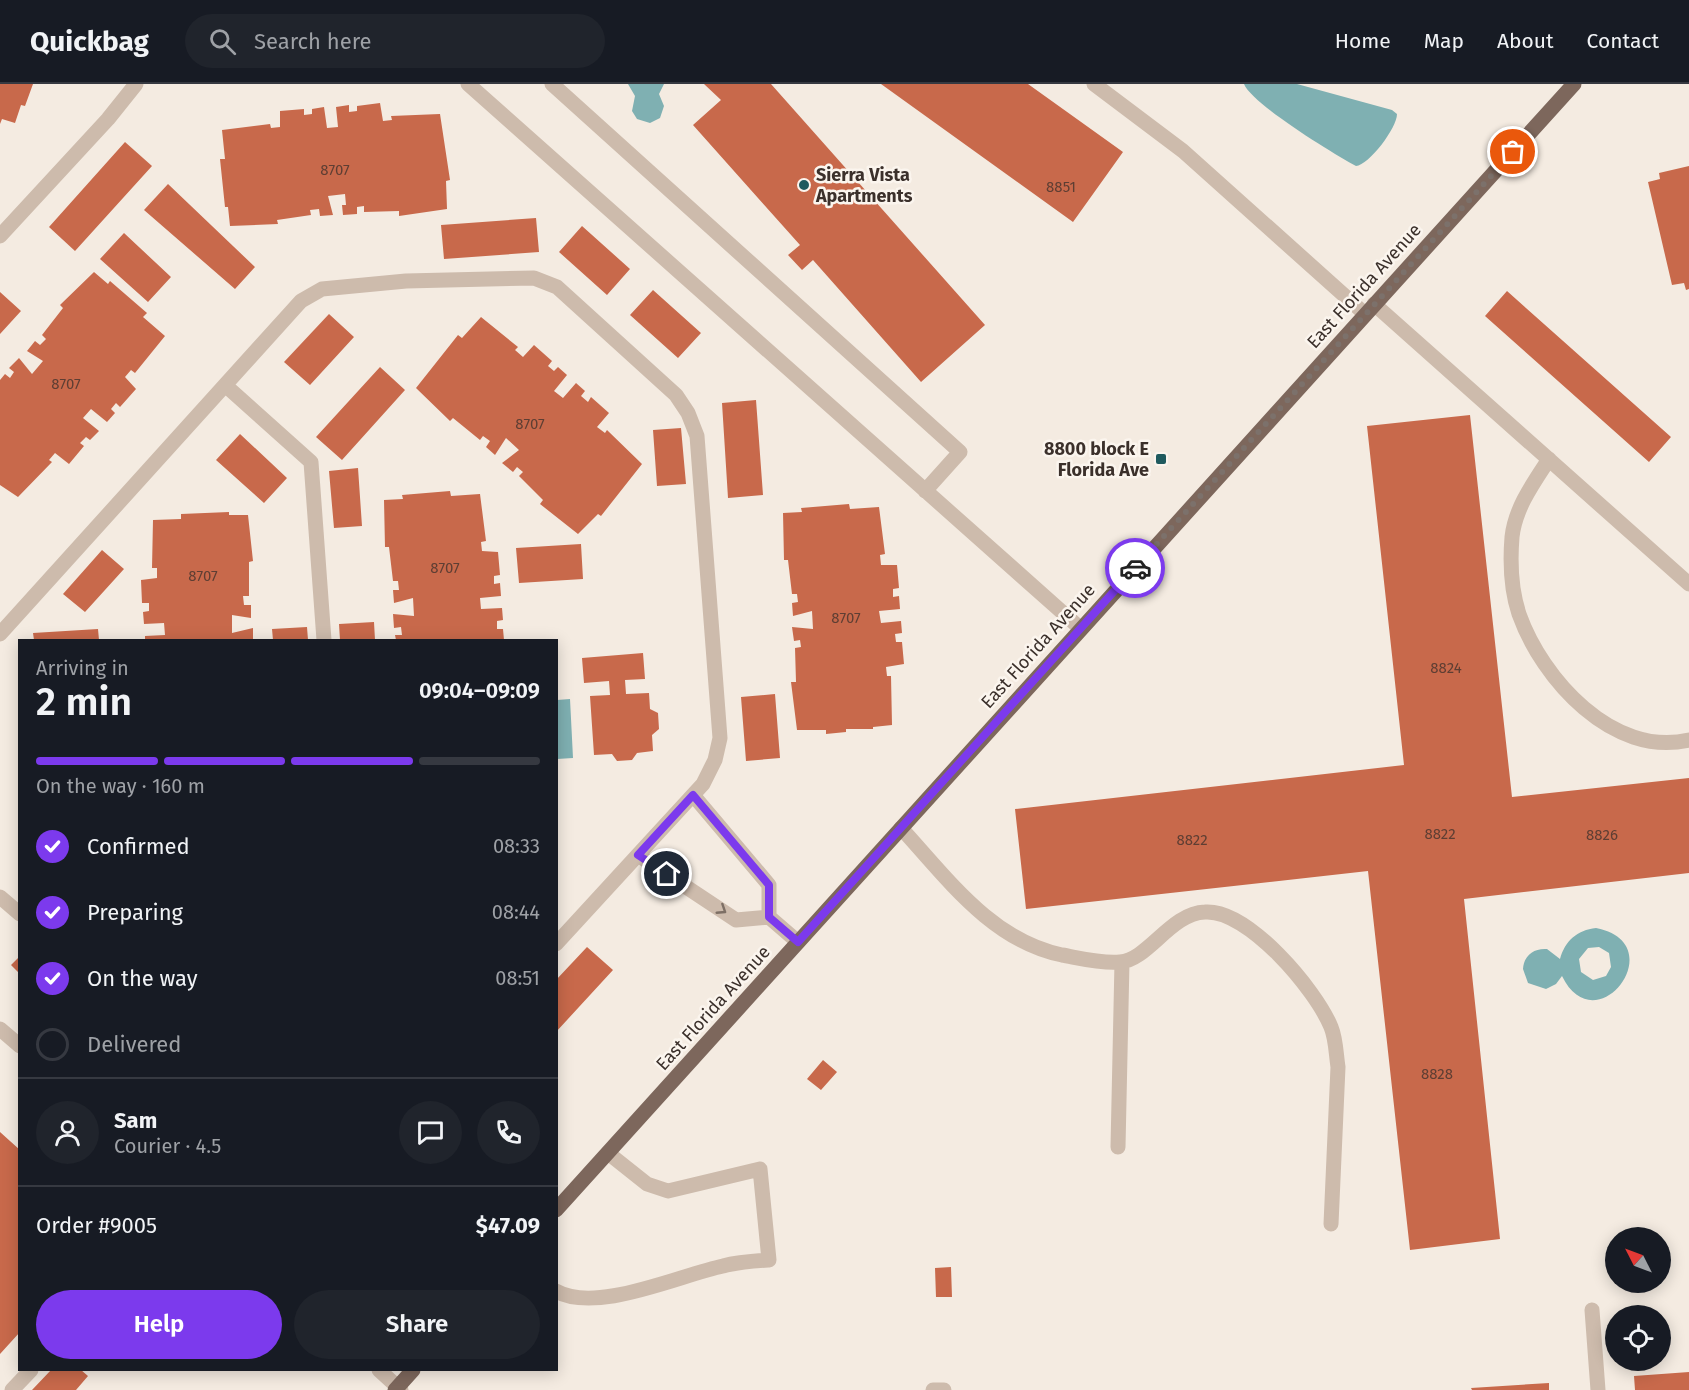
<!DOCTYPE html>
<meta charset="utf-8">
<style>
body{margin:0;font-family:"Fira Sans",sans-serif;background:#20242c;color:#f1f3f6;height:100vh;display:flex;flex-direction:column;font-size:22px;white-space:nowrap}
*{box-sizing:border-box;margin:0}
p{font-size:20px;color:#9ea1a6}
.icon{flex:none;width:33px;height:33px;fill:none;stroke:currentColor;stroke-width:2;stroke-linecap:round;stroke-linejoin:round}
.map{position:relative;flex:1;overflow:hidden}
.drawer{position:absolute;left:18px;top:555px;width:540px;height:732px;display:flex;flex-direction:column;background:#171b24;border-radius:0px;box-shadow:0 3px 15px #0003}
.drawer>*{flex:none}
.needle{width:39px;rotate:312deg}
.tools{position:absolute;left:1605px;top:1143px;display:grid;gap:12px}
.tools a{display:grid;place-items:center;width:66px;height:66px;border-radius:50%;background:#171b24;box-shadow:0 3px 15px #0003;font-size:30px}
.pin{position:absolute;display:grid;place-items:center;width:51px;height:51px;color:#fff;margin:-26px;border:3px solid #fff;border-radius:50%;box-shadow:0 2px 6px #0007}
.courier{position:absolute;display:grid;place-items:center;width:60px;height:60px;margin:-30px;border:4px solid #7c3aed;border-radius:50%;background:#fff;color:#222;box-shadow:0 2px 8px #0007}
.head em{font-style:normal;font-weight:600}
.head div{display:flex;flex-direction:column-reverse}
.head{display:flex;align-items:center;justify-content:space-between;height:102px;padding:0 18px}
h1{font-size:39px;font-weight:600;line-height:45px}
.bar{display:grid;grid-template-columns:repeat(4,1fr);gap:9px 6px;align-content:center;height:72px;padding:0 18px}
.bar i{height:8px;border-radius:4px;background:#363941}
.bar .active{background:#7c3aed}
.bar p{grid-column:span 4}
.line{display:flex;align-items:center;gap:15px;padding:0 18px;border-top:2px solid #363941}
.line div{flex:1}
.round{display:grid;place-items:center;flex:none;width:63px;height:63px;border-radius:32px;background:#20242c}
ol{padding:0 18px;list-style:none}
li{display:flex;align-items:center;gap:18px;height:66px}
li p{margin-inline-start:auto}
li .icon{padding:6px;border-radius:50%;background:#7c3aed;color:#fff;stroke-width:4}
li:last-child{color:#9ea1a6}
li i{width:33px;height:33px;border:3px solid #363941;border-radius:50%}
.action{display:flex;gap:12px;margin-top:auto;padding:12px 18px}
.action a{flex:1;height:69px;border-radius:36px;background:#7c3aed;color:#fff;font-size:24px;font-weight:600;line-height:69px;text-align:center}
.action a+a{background:#20242c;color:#f1f3f6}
header{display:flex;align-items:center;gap:36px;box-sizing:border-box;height:84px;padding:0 30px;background:#171b24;border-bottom:2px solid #363941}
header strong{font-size:28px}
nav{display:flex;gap:33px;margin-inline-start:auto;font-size:21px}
.search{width:420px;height:54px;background:#20242c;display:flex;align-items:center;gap:15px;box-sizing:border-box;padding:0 21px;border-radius:33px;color:#9ea1a6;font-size:22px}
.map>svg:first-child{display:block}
.water{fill:#7fb0b2;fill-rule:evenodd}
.building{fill:#c8694b}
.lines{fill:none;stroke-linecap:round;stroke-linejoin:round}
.minor{stroke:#cdbbac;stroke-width:15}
.major{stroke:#7d675c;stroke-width:15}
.oneway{stroke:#7d6f65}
.done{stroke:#7c716b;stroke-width:6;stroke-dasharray:0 10.8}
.route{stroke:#7c3aed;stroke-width:8}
.poi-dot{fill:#1f5a5e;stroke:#fbf5ee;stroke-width:2}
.labels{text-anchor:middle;stroke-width:5;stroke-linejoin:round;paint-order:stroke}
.number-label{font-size:15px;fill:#5e3e33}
.poi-label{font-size:18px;font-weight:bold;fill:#3b302b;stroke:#fbf5ee;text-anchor:start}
.street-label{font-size:18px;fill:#3b302b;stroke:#fbf5ee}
</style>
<header>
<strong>Quickbag</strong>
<div class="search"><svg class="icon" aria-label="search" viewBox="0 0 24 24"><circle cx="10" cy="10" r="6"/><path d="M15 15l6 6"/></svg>Search here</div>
<nav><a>Home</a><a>Map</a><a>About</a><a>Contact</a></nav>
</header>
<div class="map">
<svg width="1689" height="1306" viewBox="0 0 1689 1306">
<rect width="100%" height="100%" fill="#f4ebe1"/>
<!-- water -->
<path class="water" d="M628,0h36l-5,10 5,12 -4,12 -10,5 -13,-4 -5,-8 3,-15z
M1244,0h53l95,26 5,4c0,14 -28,51 -41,52 -22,-12 -104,-62 -112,-82z
M570,615l3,59 -16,1v-59z
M1596,844c78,15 0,118 -34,48l-6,8 -10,5 -18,-6 -5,-14c1,-14 11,-21 24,-20l13,10c5,-18 17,-29 36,-31zM1599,863l10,6 2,14 -5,9 -13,4 -12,-8 -2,-13 9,-11z"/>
<!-- building -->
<path class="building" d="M0,0h33l-8,22 -4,-1 -6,18 -13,-4 -2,5z
M704,0h67l214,241 -64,57 -108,-122 -11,10 -14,-15 12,-10 -107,-120 28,-25z
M881,0h147l95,68 -50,70z
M380,19l3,18 9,-1 -1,-4 49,-2 10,66 -4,1 1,28 -48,7v-5l-35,1v-6l-7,1v7l-14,1 -1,-10h4l-1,-11 -17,2 5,19 -13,1 -1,-7 -9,1 1,5 -34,5 1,4 -48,2 -2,-19h-3l-5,-48h5l-3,-29 48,-6 1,4 9,-1v-16l24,-2v6l8,-1v-5l12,-2 3,21 11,-1 -2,-20 13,-2v7l8,-1v-5z
M125,58l27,24 -77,85 -26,-24z
M1689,82v123l-3,1 -2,-7 -12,2 -24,-103 12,-3 -1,-6z
M168,100l87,83 -20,22 -91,-79z
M536,134l3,34 -95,7 -3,-34z
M582,142l48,43 -23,26 -48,-43z
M124,149l47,44 -23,25 -48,-43z
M94,188l14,12 2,-3 37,32 -4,4 22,19 -30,37 -4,-3 -6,7 11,12 -16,18 -4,-4 -5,6 4,4 -8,9 -16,-13 -8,9 16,13 -9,9 -4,-3 -6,6 4,3 -15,18 -14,-11 -6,7 3,2 -34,35 -18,-12v-105l5,-6 5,4 4,-6 -5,-4 10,-10 13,16 11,-13 -16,-10 8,-10 5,4 6,-6 -4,-4 21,-27 -3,-3z
M653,206l48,43 -23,25 -48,-43z
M1507,207l164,146 -22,25 -164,-146z
M0,208l21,19 -21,23z
M329,230l25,23 -44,48 -26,-23z
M481,233l37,30 -3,3 8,7 11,-12 18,16 -4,5 6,5 4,-4 9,8 -13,16 9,7 13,-15 9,8 -4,5 7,6 3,-5 18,16 -12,14 8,6 2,-3 35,34 -41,52 -3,-2 -20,20 -38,-30 3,-4 -24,-24 4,-4 -6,-5 -4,5 -11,-9 17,-13 -13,-12 -11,17 -9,-8 4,-6 -7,-5 -3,4 -27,-22 -3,3 -34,-33 42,-53 4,3z
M380,283l25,23 -63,70 -26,-23z
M756,316l7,95 -35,3 -6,-95z
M1470,331l42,382 177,-19v95l-225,26 36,340 -90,11 -42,-379 -342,38 -11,-100 389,-44 -37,-339z
M681,344l5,56 -29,2 -4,-56z
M240,350l47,44 -23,25 -48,-43z
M358,384l4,58 -28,2 -5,-57z
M450,407l1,5 29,-2 6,47 -5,1 1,9 16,1 2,23 -6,1v8l6,-1 1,13 -21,2 1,11 21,-1 1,12 -6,1v8h6l1,11h-108l-1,-5h7l-1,-8 -7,1 -1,-14 21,2 -1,-18 -19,5 -1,-13h6l-1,-9h-5l-4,-34h-4l-1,-47 19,-1 -1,-4z
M849,420l1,5 29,-2 6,47 -5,1 1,10h16l2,23 -6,1v8l6,-1 1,13 -21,2 2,12 20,-2 1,12 -7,1 1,8h6l2,22 -18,3 1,9h4l1,49 -19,2v2h-27v3l-20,2v-4h-29l-6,-48h5l-1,-34 6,-1 -1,-7 -6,1 -2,-14 21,2 -1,-18 -19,5 -1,-13 6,-1 -1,-8h-5l-4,-34h-4l-1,-47 19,-1 -1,-4z
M229,428v3h19l5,46 -4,1v34h-6l1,9h7v13l-19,-3v18l21,-5v12h-108v-4l20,-1 -1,-12 -20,1 -1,-12 6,-1v-8h-7l-1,-23 16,-2v-10h-5l1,-48 28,-1v-5z
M581,460l2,35 -64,4 -3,-35z
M102,466l22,19 -39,43 -22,-18z
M374,538l1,18h-35l-1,-16z
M307,543l1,13h-35l-1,-11z
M98,545l1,11h-65l-1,-7z
M643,569l2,26 -20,1 1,14 23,-1 1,16 8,4 1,16 -7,6 1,16 -16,2 -5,7 -15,1 -5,-7 -18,1 -4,-59 20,-1 -1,-14 -25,2 -2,-25z
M775,610l5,64 -34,3 -5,-64z
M587,863l26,23 -57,62v-52z
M20,872v18l-9,-9z
M823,976l14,12 -16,18 -14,-11z
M0,1048l20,18v182l-20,22z
M951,1183l1,30h-16l-1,-29z
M51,1286h30l7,6 -12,14h-44z
M1689,1288v18h-54l-1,-14z
M1549,1299v7h-77l-1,-2z"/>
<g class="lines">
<!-- minor -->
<path class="minor" d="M468,0l612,544
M552,0l408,368 -35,39
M1094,0l89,67 182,163
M0,152l108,-117 28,-35
M1374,220l315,280
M225,301l86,77 13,178
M1549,375c-15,23 -34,49 -37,78 -2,25 -1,53 7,77 23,65 94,144 170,126
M0,550l301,-333 21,-12 84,-8 128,-3 23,9 119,108 12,18 9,23 23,302 -5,22 -12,24 -147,160
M693,711l76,90v32
M901,744c46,50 91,113 161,127 17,3 41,9 58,7 28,-2 51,-49 85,-50 43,-3 111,78 126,115 5,12 5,27 7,40l-7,157
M638,771l98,65 33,-3 29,25
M0,813l20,17
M0,945l20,17
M1118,1063l4,-185
M556,1207c40,23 124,-16 167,-25 15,-4 31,-5 46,-6l-9,-91 -92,22 -21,-7 -39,-31
M1592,1226l6,80
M379,1286l22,20
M12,1306l19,-20
M933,1306h11"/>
<!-- major -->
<path class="major" d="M556,1126l1018,-1126
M395,1306l18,-20"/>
</g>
<!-- one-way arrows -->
<defs><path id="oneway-chevron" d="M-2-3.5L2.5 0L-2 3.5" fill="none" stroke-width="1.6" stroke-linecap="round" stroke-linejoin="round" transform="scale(1.5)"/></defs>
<use class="oneway" href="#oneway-chevron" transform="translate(722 826) rotate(33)"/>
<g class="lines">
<!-- done -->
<path class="done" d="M1135,484l378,-416"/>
<!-- route -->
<path class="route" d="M667,790l-29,-19 55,-60 76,90v32l29,25 337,-374"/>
</g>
<!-- markers -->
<g class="poi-dot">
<circle cx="804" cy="101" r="6"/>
<rect x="1155" y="369" width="12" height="12" rx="3"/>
</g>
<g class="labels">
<!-- number labels -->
<g class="number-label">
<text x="335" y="91">8707</text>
<text x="1061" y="108">8851</text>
<text x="66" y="305">8707</text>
<text x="530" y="345">8707</text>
<text x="445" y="489">8707</text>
<text x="203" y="497">8707</text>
<text x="846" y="539">8707</text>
<text x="1446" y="589">8824</text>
<text x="1440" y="755">8822</text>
<text x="1602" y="756">8826</text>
<text x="1192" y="761">8822</text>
<text x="1437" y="995">8828</text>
</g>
<!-- poi labels -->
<g class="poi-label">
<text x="816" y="97">Sierra Vista<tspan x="816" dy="21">Apartments</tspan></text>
<text x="1149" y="371" text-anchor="end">8800 block E<tspan x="1149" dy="21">Florida Ave</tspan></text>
</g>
<!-- street labels -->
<g class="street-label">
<text transform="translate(1364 202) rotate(-48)" y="6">East Florida Avenue</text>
<text transform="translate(1038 562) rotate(-48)" y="6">East Florida Avenue</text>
<text transform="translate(713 924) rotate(-48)" y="6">East Florida Avenue</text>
</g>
</g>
</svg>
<div class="tools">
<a><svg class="needle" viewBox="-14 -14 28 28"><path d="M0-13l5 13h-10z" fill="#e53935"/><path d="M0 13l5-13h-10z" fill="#9ea1a6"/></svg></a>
<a><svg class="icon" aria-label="locate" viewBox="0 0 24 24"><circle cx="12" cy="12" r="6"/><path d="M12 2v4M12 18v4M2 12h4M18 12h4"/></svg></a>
</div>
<div class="pin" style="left:1513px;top:68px;background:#ea580c"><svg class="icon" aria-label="bag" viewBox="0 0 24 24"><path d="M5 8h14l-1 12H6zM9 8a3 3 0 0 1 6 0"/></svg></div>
<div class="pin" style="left:667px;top:790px;background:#1f2937"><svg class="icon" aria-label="home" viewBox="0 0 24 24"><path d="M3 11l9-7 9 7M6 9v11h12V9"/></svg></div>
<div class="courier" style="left:1135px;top:484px"><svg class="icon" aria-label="car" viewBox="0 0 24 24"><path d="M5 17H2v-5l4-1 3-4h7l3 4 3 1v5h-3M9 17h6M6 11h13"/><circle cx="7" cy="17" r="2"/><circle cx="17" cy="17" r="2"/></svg></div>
<section class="drawer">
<div class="head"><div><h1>2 min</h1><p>Arriving in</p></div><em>09:04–09:09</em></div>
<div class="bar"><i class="active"></i><i class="active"></i><i class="active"></i><i></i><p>On the way · 160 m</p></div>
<ol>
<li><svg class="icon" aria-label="check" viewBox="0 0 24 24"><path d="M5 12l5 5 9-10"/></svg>Confirmed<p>08:33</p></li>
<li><svg class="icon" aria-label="check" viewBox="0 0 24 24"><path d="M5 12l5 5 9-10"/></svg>Preparing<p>08:44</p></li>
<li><svg class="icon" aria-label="check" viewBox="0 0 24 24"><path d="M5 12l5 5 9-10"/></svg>On the way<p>08:51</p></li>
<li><i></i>Delivered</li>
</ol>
<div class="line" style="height:108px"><a class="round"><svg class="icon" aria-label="person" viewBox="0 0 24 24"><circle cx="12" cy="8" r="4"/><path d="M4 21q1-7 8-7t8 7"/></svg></a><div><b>Sam</b><p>Courier · 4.5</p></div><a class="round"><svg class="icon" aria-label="chat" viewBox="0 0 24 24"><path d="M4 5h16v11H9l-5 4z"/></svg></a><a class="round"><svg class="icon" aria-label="phone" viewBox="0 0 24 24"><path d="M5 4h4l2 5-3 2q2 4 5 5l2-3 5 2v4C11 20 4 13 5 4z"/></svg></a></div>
<div class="line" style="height:78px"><div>Order #9005</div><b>$47.09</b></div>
<div class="action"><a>Help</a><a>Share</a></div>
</section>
</div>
